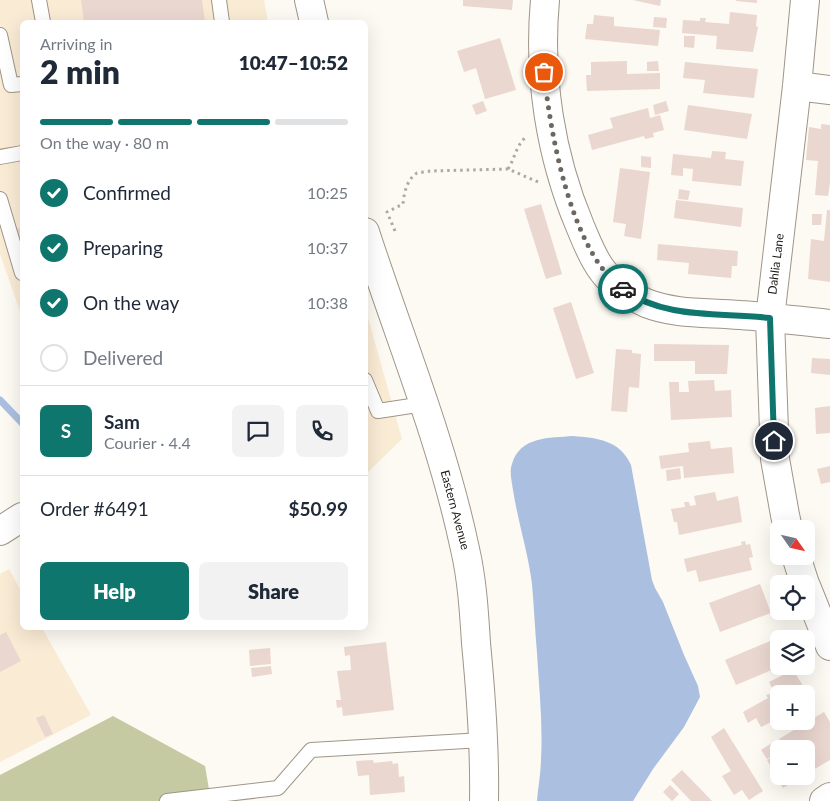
<!DOCTYPE html>
<meta charset="utf-8">
<style>
body{margin:0;font-family:Lato,sans-serif;background:#f2f2f3;color:#1f2937;height:100vh;display:flex;flex-direction:column;font-size:19px;white-space:nowrap}
*{box-sizing:border-box;margin:0}
p{font-size:16px;color:#747a83}
.icon{flex:none;width:28px;height:28px;fill:none;stroke:currentColor;stroke-width:2;stroke-linecap:round;stroke-linejoin:round}
.map{position:relative;flex:1;overflow:hidden}
.drawer{position:absolute;left:20px;top:20px;width:348px;height:610px;display:flex;flex-direction:column;background:#fff;border-radius:8px;box-shadow:0 5px 20px #0002}
.drawer>*{flex:none}
.needle{width:32px;rotate:124deg}
.controls{position:absolute;left:770px;top:520px;display:grid;gap:10px}
.controls a{display:grid;place-items:center;width:45px;height:45px;border-radius:8px;background:#fff;box-shadow:0 5px 20px #0002;font-size:25px}
.pin{position:absolute;display:grid;place-items:center;width:42px;height:42px;color:#fff;margin:-21px;border:2px solid #fff;border-radius:50%;box-shadow:0 1px 5px #0007}
.courier{position:absolute;display:grid;place-items:center;width:50px;height:50px;margin:-25px;border:4px solid #0f766e;border-radius:50%;background:#fff;color:#222;box-shadow:0 1px 6px #0007}
.summary em{font-style:normal;font-weight:800}
.summary div{display:flex;flex-direction:column-reverse}
.summary{display:flex;align-items:center;justify-content:space-between;height:85px;padding:0 20px}
h1{font-size:32px;font-weight:800;line-height:38px}
.bar{display:grid;grid-template-columns:repeat(4,1fr);gap:8px 5px;align-content:center;height:60px;padding:0 20px}
.bar i{height:6px;border-radius:4px;background:#e0e1e3}
.bar .on{background:#0f766e}
.bar p{grid-column:span 4}
.line{display:flex;align-items:center;gap:12px;padding:0 20px;border-top:1px solid #e0e1e3}
.line div{flex:1}
.round{display:grid;place-items:center;flex:none;width:52px;height:52px;border-radius:8px;background:#f2f2f3}
ol{padding:0 20px;list-style:none}
li{display:flex;align-items:center;gap:15px;height:55px}
li p{margin-inline-start:auto}
li .icon{padding:5px;border-radius:50%;background:#0f766e;color:#fff;stroke-width:4}
li:last-child{color:#747a83}
li i{width:28px;height:28px;border:2px solid #e0e1e3;border-radius:50%}
.action{display:flex;gap:10px;margin-top:auto;padding:10px 20px}
.action a{flex:1;height:58px;border-radius:8px;background:#0f766e;color:#fff;font-size:20px;font-weight:800;line-height:58px;text-align:center}
.action a+a{background:#f2f2f3;color:#1f2937}
.map>svg:first-child{display:block}
.built{fill:#faebd5}
.green{fill:#c6caa2}
.water{fill:#abbfe1}
.lines{fill:none;stroke-linecap:round;stroke-linejoin:round}
.stream{stroke:#abbfe1;stroke-width:7}
.building{fill:#ead7d0}
.service-casing{stroke:#9f9587;stroke-width:16}
.minor-casing{stroke:#9f9587;stroke-width:30}
.tertiary-casing{stroke:#9f9587;stroke-width:30}
.secondary-casing{stroke:#9f9587;stroke-width:30}
.path{stroke:#ada9a3;stroke-width:3;stroke-dasharray:2.5 4;stroke-linecap:butt}
.service{stroke:#fff;stroke-width:14}
.minor{stroke:#fff;stroke-width:28}
.tertiary{stroke:#fff;stroke-width:28}
.secondary{stroke:#fff;stroke-width:28}
.done{stroke:#6b6762;stroke-width:5;stroke-dasharray:0 9}
.route{stroke:#0f766e;stroke-width:6}
.labels{text-anchor:middle;stroke-width:4;stroke-linejoin:round;paint-order:stroke}
.street-label{font-size:12px;fill:#1d1914;stroke:#fff}
</style>
<div class="map">
<svg width="830" height="801" viewBox="0 0 830 801">
<rect width="100%" height="100%" fill="#fdf9f3"/>
<!-- built -->
<path class="built" d="M0,0h264l4,22h-246v295l-22,-63z
M365,307l37,132 -37,36z
M9,569l13,24v35h20l49,87 -91,47v-188z"/>
<!-- green -->
<path class="green" d="M113,716l92,50 6,35h-211v-26z"/>
<!-- water -->
<path class="water" d="M573,436c24,2 47,4 58,29l21,115 3,8 8,14 21,53 14,31 2,11 -16,30 -31,42 -20,32h-96c1,-14 4,-28 4,-42 2,-35 -2,-71 -4,-106 -2,-23 -3,-46 -5,-69 -4,-32 -14,-62 -19,-94 -1,-8 -4,-18 -1,-26 8,-28 38,-26 61,-28z"/>
<g class="lines">
<!-- stream -->
<path class="stream" d="M0,400l22,23"/>
</g>
<!-- building -->
<path class="building" d="M81,0h121l3,22h-121z
M463,0h50l-1,10 -49,-4z
M633,0h28l-1,6z
M736,0h21v3l-21,-2z
M730,12l27,3 -1,11 2,1 -5,25 -37,-3 1,-13 -35,-3 1,-13 17,1v-3h6l-1,4 24,2z
M594,15l20,2v9l46,4 -2,16 -73,-7 2,-15h6z
M654,17l13,1 -1,10 -13,-1z
M684,36h11l-1,12 -10,-1z
M500,38l16,52 -31,9 -9,-31 -12,4 -7,-21z
M627,61v13l33,-1v16l-73,2 -1,-16h5v-13z
M658,61l1,10h-12v-9z
M685,62l73,7 -4,29 -51,-5 2,-13 -22,-2z
M483,101l4,10 -11,4 -4,-10z
M666,101l3,10 -14,4 -2,-10z
M688,105l64,9 -5,25 -63,-9z
M648,108l2,10 10,-3 4,15 -11,3 1,4 -9,2 -1,-3 -52,14 -4,-15 25,-7 -3,-10z
M821,124l9,1v58l-2,13 -13,-1 3,-34 -12,-1 3,-33 12,2z
M712,151l14,1 -1,7 19,2 -3,25 -49,-5 1,-12 -10,-1v8l-12,-1 2,-21 38,4z
M641,156l10,1v11l-10,-1z
M620,168l30,4 -9,67 -17,-3 2,-12 -13,-2z
M679,189l11,2 -2,9 -10,-1z
M676,200l67,8 -2,19 -67,-9z
M541,204l21,70 -16,5 -22,-70z
M827,210h3v72l-22,-3 3,-40 13,2z
M812,214h10l-1,11h-9z
M22,228v17l-5,1 -3,-17z
M658,244l80,7 -1,15h-5l-1,12 -43,-4 1,-11 -32,-3z
M571,302l23,71 -18,6 -23,-71z
M654,344l75,1 -2,29h-32v-13h-41z
M616,349l16,1v3l9,1 -2,34 -10,-1 -2,25 -16,-1z
M812,358l18,1v16l-19,-2z
M714,380l1,11 16,-1 1,27 -61,3 -2,-38h10v10h10l-1,-11z
M830,406v27l-14,1 -1,-26z
M710,441l1,8 21,-2 2,26 -50,5 -1,-12 -22,3 -2,-13 30,-4 -1,-9z
M830,466v16l-9,2 -4,-15z
M680,468l1,11 -14,2 -1,-11z
M715,492l2,9 21,-5 4,26 -63,13 -2,-13h-3l-3,-13 14,-2 -1,-5h5l1,4 6,-1 -2,-9z
M745,541l1,4 4,-1 3,13 -4,1 3,12 -53,12 -3,-12 -9,2 -3,-13 58,-14 -1,-3z
M760,584l11,29 -51,19 -11,-29z
M313,628h14v1l-14,1z
M6,632l15,29 -21,11v-37z
M775,639l4,9v19l-43,18 -11,-25z
M386,642l8,68 -51,6 -1,-9 -5,1 -1,-8h5l-4,-29 14,-1 -1,-15 -5,1 -1,-9z
M270,648l1,16 -21,2 -1,-16z
M271,666l1,8 -20,3 -1,-9z
M793,670l14,22h-2v2h-26v24l-18,9 -5,-9 -8,5 -5,-11 25,-14 -2,-3 3,-1 1,1 2,-1 1,2 3,-1 -7,-13z
M824,712l6,10v38l-24,14v-25h-21l-6,-10z
M44,715l9,19 -8,3 -9,-19z
M724,728l39,63 -14,9 -7,-10 -8,5 -12,-19 9,-5 -20,-34z
M772,743l6,9 -11,7 -6,-9z
M779,753v23h23l-19,12 -16,-28z
M373,760l1,3 18,-2 1,3 5,-1 1,14 5,-1 1,16 -35,3 -1,-20 -11,1 -2,-15z
M682,770l30,31h-21l-20,-21z
M670,785l9,9 -7,7 -9,-9z"/>
<g class="lines">
<defs>
<path id="service" d="M39,0l4,22
M219,0l3,22
M0,35l11,50 11,-1
M0,157l22,-4
M0,199l22,74
M365,380l13,31 46,-7
M167,801l111,-13 33,-38 172,-10"/>
<path id="minor" d="M545,0c-7,76 5,155 35,226 6,14 12,31 22,44 10,14 28,26 44,33 30,12 63,9 94,12 30,2 60,6 90,9
M797,86l33,4
M788,529l-3,-14 -10,-56 -5,-141 27,-232 8,-86
M796,556l9,28
M806,586l24,60
M824,801l6,-4"/>
<path id="tertiary" d="M0,531l22,-14"/>
<path id="secondary" d="M309,0l5,22
M365,232c34,105 77,208 100,317 7,30 9,62 11,94 5,52 9,105 8,158"/>
</defs>
<!-- service casing -->
<use href="#service" class="service-casing"/>
<!-- minor casing -->
<use href="#minor" class="minor-casing"/>
<!-- tertiary casing -->
<use href="#tertiary" class="tertiary-casing"/>
<!-- secondary casing -->
<use href="#secondary" class="secondary-casing"/>
<!-- path -->
<path class="path" d="M508,169c7,-11 8,-24 19,-33
M395,231l-8,-19 16,-8c1,-11 4,-25 14,-31 3,-1 9,-1 13,-2l78,-2 30,13"/>
<!-- service -->
<use href="#service" class="service"/>
<!-- minor -->
<use href="#minor" class="minor"/>
<!-- tertiary -->
<use href="#tertiary" class="tertiary"/>
<!-- secondary -->
<use href="#secondary" class="secondary"/>
</g>
<g class="lines">
<!-- done -->
<path class="done" d="M544,72c6,60 27,181 79,217"/>
<!-- route -->
<path class="route" d="M623,289c42,31 97,23 147,29l4,123"/>
</g>
<g class="labels">
<!-- street labels -->
<g class="street-label">
<text transform="translate(776 264) rotate(-83)" y="4">Dahlia Lane</text>
<text transform="translate(455 510) rotate(75)" y="4">Eastern Avenue</text>
</g>
</g>
</svg>
<div class="controls">
<a><svg class="needle" viewBox="-14 -14 28 28"><path d="M0-13l5 13h-10z" fill="#e53935"/><path d="M0 13l5-13h-10z" fill="#747a83"/></svg></a>
<a><svg class="icon" aria-label="locate" viewBox="0 0 24 24"><circle cx="12" cy="12" r="6"/><path d="M12 2v4M12 18v4M2 12h4M18 12h4"/></svg></a>
<a><svg class="icon" aria-label="layers" viewBox="0 0 24 24"><path d="M12 4l9 5-9 5-9-5zM3 14l9 5 9-5"/></svg></a>
<a>+</a>
<a>−</a>
</div>
<div class="pin" style="left:544px;top:72px;background:#ea580c"><svg class="icon" aria-label="bag" viewBox="0 0 24 24"><path d="M5 8h14l-1 12H6zM9 8a3 3 0 0 1 6 0"/></svg></div>
<div class="pin" style="left:774px;top:441px;background:#1f2937"><svg class="icon" aria-label="home" viewBox="0 0 24 24"><path d="M3 11l9-7 9 7M6 9v11h12V9"/></svg></div>
<div class="courier" style="left:623px;top:289px"><svg class="icon" aria-label="car" viewBox="0 0 24 24"><path d="M5 17H2v-5l4-1 3-4h7l3 4 3 1v5h-3M9 17h6M6 11h13"/><circle cx="7" cy="17" r="2"/><circle cx="17" cy="17" r="2"/></svg></div>
<section class="drawer">
<div class="summary"><div><h1>2 min</h1><p>Arriving in</p></div><em>10:47–10:52</em></div>
<div class="bar"><i class="on"></i><i class="on"></i><i class="on"></i><i></i><p>On the way · 80 m</p></div>
<ol>
<li><svg class="icon" aria-label="check" viewBox="0 0 24 24"><path d="M5 12l5 5 9-10"/></svg>Confirmed<p>10:25</p></li>
<li><svg class="icon" aria-label="check" viewBox="0 0 24 24"><path d="M5 12l5 5 9-10"/></svg>Preparing<p>10:37</p></li>
<li><svg class="icon" aria-label="check" viewBox="0 0 24 24"><path d="M5 12l5 5 9-10"/></svg>On the way<p>10:38</p></li>
<li><i></i>Delivered</li>
</ol>
<div class="line" style="height:90px"><b class="round" style="background:#0f766e;color:#fff">S</b><div><b>Sam</b><p>Courier · 4.4</p></div><a class="round"><svg class="icon" aria-label="chat" viewBox="0 0 24 24"><path d="M4 5h16v11H9l-5 4z"/></svg></a><a class="round"><svg class="icon" aria-label="phone" viewBox="0 0 24 24"><path d="M5 4h4l2 5-3 2q2 4 5 5l2-3 5 2v4C11 20 4 13 5 4z"/></svg></a></div>
<div class="line" style="height:65px"><div>Order #6491</div><b>$50.99</b></div>
<div class="action"><a>Help</a><a>Share</a></div>
</section>
</div>
